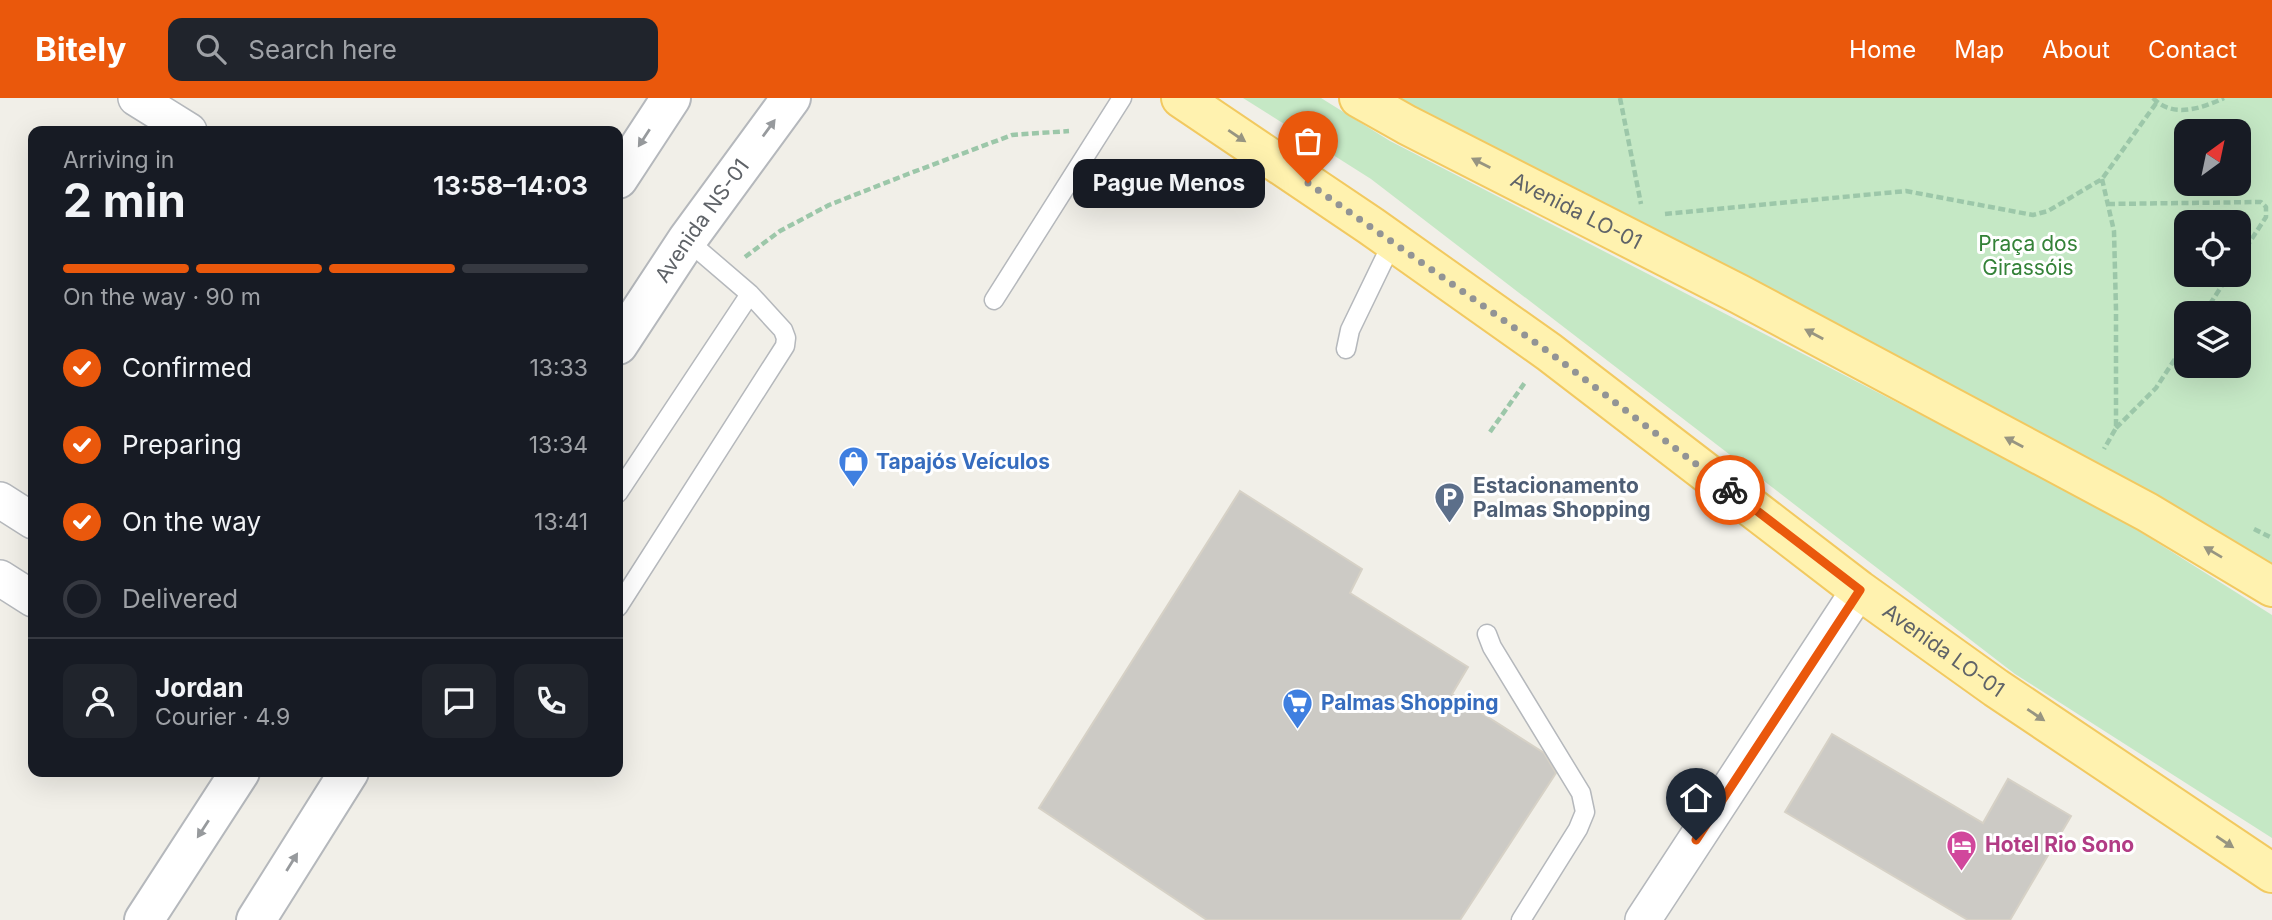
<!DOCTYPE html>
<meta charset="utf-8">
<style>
body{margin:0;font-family:Inter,sans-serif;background:#20242c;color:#f1f3f6;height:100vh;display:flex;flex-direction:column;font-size:26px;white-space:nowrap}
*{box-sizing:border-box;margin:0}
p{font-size:23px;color:#9ea1a6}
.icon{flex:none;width:38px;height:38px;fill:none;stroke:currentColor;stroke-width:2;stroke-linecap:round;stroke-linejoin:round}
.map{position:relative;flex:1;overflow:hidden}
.drawer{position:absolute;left:28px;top:28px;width:595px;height:651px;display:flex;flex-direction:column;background:#171b24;border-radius:14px;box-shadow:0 7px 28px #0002}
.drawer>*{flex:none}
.needle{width:46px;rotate:33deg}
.buttons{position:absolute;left:2174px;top:21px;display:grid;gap:14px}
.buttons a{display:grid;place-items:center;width:77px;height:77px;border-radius:14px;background:#171b24;box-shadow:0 7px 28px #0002;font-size:35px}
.pin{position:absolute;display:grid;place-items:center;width:60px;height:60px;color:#fff;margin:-72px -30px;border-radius:50% 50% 50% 0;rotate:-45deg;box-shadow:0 0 7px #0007}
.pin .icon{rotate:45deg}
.courier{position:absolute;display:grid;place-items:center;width:70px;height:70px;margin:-35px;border:5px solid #ea580c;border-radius:50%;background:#fff;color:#222;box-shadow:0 2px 9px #0007}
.bubble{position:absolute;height:49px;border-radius:14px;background:#171b24;box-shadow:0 7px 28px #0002;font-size:23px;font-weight:700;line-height:49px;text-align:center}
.summary em{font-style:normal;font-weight:700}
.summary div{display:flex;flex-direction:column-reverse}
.summary{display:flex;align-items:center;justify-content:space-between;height:119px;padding:0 35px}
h1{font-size:46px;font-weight:700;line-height:52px}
.bar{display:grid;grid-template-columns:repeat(4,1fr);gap:10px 7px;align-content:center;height:84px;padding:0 35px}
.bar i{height:9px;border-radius:5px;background:#363941}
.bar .selected{background:#ea580c}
.bar p{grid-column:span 4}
.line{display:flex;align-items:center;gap:18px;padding:0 35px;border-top:2px solid #363941}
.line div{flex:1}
.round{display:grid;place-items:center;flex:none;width:74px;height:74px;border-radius:14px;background:#20242c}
ol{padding:0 35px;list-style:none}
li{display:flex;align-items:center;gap:21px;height:77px}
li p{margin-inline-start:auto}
li .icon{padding:7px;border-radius:50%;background:#ea580c;color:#fff;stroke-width:4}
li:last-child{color:#9ea1a6}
li i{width:38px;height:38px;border:4px solid #363941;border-radius:50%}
header{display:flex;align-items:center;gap:42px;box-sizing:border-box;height:98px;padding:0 35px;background:#ea580c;color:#fff}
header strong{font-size:33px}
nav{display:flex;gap:38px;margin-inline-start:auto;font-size:24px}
.search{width:490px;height:63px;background:#20242c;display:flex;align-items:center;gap:18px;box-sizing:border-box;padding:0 24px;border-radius:14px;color:#9ea1a6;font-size:26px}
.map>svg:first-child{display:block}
.green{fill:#c5e8c5;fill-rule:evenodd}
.building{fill:#cccac5;stroke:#d6d1c6;stroke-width:2}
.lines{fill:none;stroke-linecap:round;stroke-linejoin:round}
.service-casing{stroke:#b5b8bc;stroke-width:21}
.minor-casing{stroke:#b5b8bc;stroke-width:38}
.tertiary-casing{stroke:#b5b8bc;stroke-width:42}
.primary-casing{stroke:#f2c960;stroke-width:42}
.path{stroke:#9cc7a9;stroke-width:4.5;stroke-dasharray:7 3.5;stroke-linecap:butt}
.service{stroke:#fff;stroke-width:18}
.minor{stroke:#fff;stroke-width:35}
.tertiary{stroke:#fff;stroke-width:38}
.primary{stroke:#fff2af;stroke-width:38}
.oneway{fill:#979a9d}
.oneway2{fill:#979581}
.done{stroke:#929495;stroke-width:7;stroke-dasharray:0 12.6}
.route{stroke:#ea580c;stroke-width:9}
.labels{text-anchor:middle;stroke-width:6;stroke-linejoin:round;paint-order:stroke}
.street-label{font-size:21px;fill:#5f6368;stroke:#fff}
.park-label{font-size:21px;fill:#348238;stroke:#fff}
.shop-label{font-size:21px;font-weight:bold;fill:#366cbe;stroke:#fff;text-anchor:start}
.service-label{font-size:21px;font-weight:bold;fill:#4e5e75;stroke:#fff;text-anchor:start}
.hotel-label{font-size:21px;font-weight:bold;fill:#b23c85;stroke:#fff;text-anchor:start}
</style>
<header>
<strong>Bitely</strong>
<div class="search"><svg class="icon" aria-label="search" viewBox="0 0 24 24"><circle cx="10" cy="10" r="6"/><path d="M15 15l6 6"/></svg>Search here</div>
<nav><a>Home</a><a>Map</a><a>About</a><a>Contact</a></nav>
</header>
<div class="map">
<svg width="2272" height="822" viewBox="0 0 2272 822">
<rect width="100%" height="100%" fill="#f1efe8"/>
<!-- green -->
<path class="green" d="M1243,0h78l69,43 714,368 168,106v223l-257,-164 -644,-495z
M1375,0h897v475zM2186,33h52v53h-52zM2186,124h52v53h-52zM2186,215h52v53h-52z"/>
<!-- building -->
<path class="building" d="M1240,393l122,78 -12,24 118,74 -16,27 92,59 12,20 -96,147h-253l-168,-112z
M1832,636l151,89 25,-44 63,37 -61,104h-42l-183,-108z"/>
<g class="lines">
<defs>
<path id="service" d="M994,202l128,-202
M1346,251l4,-19 43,-89
M618,395l132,-199
M618,509l167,-261 1,-8 -3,-8 -33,-36 -63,-54
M1487,536l5,13 89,146 4,19 -7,17 -57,91"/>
<path id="minor" d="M136,0l53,33
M0,402l33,21
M0,480l33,21
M1643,822l216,-330"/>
<g id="tertiary">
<path d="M618,81l53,-81"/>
<path id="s1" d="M618,247l69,-105 104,-142"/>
<path d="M144,822l96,-148"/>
<path d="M256,822l93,-148"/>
</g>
<g id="primary">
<path id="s2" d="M1181,0l190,128 178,126 310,238 137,98 276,185"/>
<path id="s3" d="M1359,0l48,27 332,169 408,218 125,75"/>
</g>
</defs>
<!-- service casing -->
<use href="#service" class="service-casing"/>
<!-- minor casing -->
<use href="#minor" class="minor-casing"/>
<!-- tertiary casing -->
<use href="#tertiary" class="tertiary-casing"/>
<!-- primary casing -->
<use href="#primary" class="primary-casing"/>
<!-- path -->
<path class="path" d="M1620,0l21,106
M2153,0c20,21 49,10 71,0
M2102,81l12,52 2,79v118l-12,21
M2108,106l153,-2 5,5v10l-28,43
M1665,116l241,-23 127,24 15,-4 54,-32 55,-77
M745,159l35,-26 49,-26 79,-31 104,-39 57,-4
M2204,215l25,-38
M2116,330l40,-40 30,-46
M1490,334l36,-51
M2254,431l18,9"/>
<!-- service -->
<use href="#service" class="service"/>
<!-- minor -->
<use href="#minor" class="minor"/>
<!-- tertiary -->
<use href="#tertiary" class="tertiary"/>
<!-- primary -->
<use href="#primary" class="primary"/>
</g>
<!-- one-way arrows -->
<defs><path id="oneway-solid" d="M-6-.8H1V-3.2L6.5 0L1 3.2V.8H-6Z" transform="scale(1.75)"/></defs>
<g class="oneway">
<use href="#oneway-solid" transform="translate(769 30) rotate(-54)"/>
<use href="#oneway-solid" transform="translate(644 40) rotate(123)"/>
<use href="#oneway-solid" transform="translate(203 731) rotate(123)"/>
<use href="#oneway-solid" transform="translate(292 764) rotate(-58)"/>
</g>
<g class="oneway2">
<use href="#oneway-solid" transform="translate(1237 38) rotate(34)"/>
<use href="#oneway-solid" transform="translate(1481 65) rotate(-153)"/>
<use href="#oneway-solid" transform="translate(1814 236) rotate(-152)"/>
<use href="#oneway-solid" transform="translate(2014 344) rotate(-152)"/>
<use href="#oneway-solid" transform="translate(2213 454) rotate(-149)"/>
<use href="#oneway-solid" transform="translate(2036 617) rotate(34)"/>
<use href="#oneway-solid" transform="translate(2225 744) rotate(34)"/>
</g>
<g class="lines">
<!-- done -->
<path class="done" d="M1308,85l241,169 181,138"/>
<!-- route -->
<path class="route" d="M1696,742l164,-250 -130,-100"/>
</g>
<!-- icons -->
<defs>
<symbol id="shop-pin" viewBox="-11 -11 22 30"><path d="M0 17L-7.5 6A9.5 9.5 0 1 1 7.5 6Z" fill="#3f7fe0" stroke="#fff"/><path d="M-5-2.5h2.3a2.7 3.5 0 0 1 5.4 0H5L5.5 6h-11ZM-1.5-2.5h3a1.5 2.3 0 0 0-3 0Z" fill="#fff"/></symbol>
<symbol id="parking-pin" viewBox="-11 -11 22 30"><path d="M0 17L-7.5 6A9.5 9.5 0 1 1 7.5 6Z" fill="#5c6f8a" stroke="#fff"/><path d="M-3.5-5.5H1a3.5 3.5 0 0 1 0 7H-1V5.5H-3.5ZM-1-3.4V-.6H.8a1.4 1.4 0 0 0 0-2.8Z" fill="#fff"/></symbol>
<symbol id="supermarket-pin" viewBox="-11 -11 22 30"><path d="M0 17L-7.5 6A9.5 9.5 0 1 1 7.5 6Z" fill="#3f7fe0" stroke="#fff"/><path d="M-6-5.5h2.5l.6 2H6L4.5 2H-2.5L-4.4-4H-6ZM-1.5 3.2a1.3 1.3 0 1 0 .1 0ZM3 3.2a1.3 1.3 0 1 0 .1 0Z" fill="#fff"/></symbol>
<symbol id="hotel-pin" viewBox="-11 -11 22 30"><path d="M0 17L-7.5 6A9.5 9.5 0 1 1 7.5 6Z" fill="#d1479c" stroke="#fff"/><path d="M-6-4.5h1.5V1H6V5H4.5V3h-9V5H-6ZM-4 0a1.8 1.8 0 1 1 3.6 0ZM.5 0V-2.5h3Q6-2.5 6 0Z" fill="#fff"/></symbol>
</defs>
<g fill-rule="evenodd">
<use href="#shop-pin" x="836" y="346" width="35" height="47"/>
<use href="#parking-pin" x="1432" y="382" width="35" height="47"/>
<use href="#supermarket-pin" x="1280" y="588" width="35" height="47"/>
<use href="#hotel-pin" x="1944" y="730" width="35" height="47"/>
</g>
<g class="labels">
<!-- street labels -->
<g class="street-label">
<text dy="7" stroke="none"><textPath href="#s3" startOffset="245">Avenida LO-01</textPath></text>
<text dy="7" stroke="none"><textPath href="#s1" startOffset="150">Avenida NS-01</textPath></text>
<text dy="7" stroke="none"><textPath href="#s2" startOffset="942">Avenida LO-01</textPath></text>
</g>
<!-- park labels -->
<g class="park-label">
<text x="2028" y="153">Praça dos<tspan x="2028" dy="24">Girassóis</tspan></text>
</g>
<!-- shop labels -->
<g class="shop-label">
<text x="876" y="371">Tapajós Veículos</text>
<text x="1321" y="612">Palmas Shopping</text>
</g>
<!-- service labels -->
<g class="service-label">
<text x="1473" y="395">Estacionamento<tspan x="1473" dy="24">Palmas Shopping</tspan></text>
</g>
<!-- hotel labels -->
<g class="hotel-label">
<text x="1985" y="754">Hotel Rio Sono</text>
</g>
</g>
</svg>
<div class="buttons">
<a><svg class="needle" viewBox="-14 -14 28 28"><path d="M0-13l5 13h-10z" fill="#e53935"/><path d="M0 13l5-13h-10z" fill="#9ea1a6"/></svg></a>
<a><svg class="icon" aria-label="locate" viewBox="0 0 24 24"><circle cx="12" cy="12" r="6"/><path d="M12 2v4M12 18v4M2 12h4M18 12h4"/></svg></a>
<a><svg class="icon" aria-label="layers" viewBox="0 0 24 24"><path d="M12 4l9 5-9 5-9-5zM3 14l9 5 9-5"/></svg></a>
</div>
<div class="pin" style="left:1308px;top:85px;background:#ea580c"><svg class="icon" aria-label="bag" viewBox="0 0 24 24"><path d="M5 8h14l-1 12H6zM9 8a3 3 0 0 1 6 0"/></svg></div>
<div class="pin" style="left:1696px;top:742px;background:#1f2937"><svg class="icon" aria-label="home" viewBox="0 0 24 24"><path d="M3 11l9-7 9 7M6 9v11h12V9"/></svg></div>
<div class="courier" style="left:1730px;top:392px"><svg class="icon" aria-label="bike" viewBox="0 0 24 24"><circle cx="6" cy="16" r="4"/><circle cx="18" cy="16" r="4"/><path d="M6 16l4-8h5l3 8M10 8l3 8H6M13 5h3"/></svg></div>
<div class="bubble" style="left:1073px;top:61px;width:192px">Pague Menos</div>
<section class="drawer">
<div class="summary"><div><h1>2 min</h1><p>Arriving in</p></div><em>13:58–14:03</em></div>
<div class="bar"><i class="selected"></i><i class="selected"></i><i class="selected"></i><i></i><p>On the way · 90 m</p></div>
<ol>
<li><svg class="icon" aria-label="check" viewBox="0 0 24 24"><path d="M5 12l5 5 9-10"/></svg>Confirmed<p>13:33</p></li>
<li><svg class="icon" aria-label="check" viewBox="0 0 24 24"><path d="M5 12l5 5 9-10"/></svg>Preparing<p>13:34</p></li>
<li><svg class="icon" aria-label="check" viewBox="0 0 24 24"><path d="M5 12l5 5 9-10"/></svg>On the way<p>13:41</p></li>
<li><i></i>Delivered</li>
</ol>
<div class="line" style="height:126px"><a class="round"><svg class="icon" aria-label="person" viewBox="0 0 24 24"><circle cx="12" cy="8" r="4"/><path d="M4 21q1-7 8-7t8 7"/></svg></a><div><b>Jordan</b><p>Courier · 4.9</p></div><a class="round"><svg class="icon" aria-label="chat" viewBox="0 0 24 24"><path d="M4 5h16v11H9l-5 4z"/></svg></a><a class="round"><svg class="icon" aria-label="phone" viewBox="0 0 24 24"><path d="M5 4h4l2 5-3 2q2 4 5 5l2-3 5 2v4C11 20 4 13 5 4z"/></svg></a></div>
</section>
</div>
